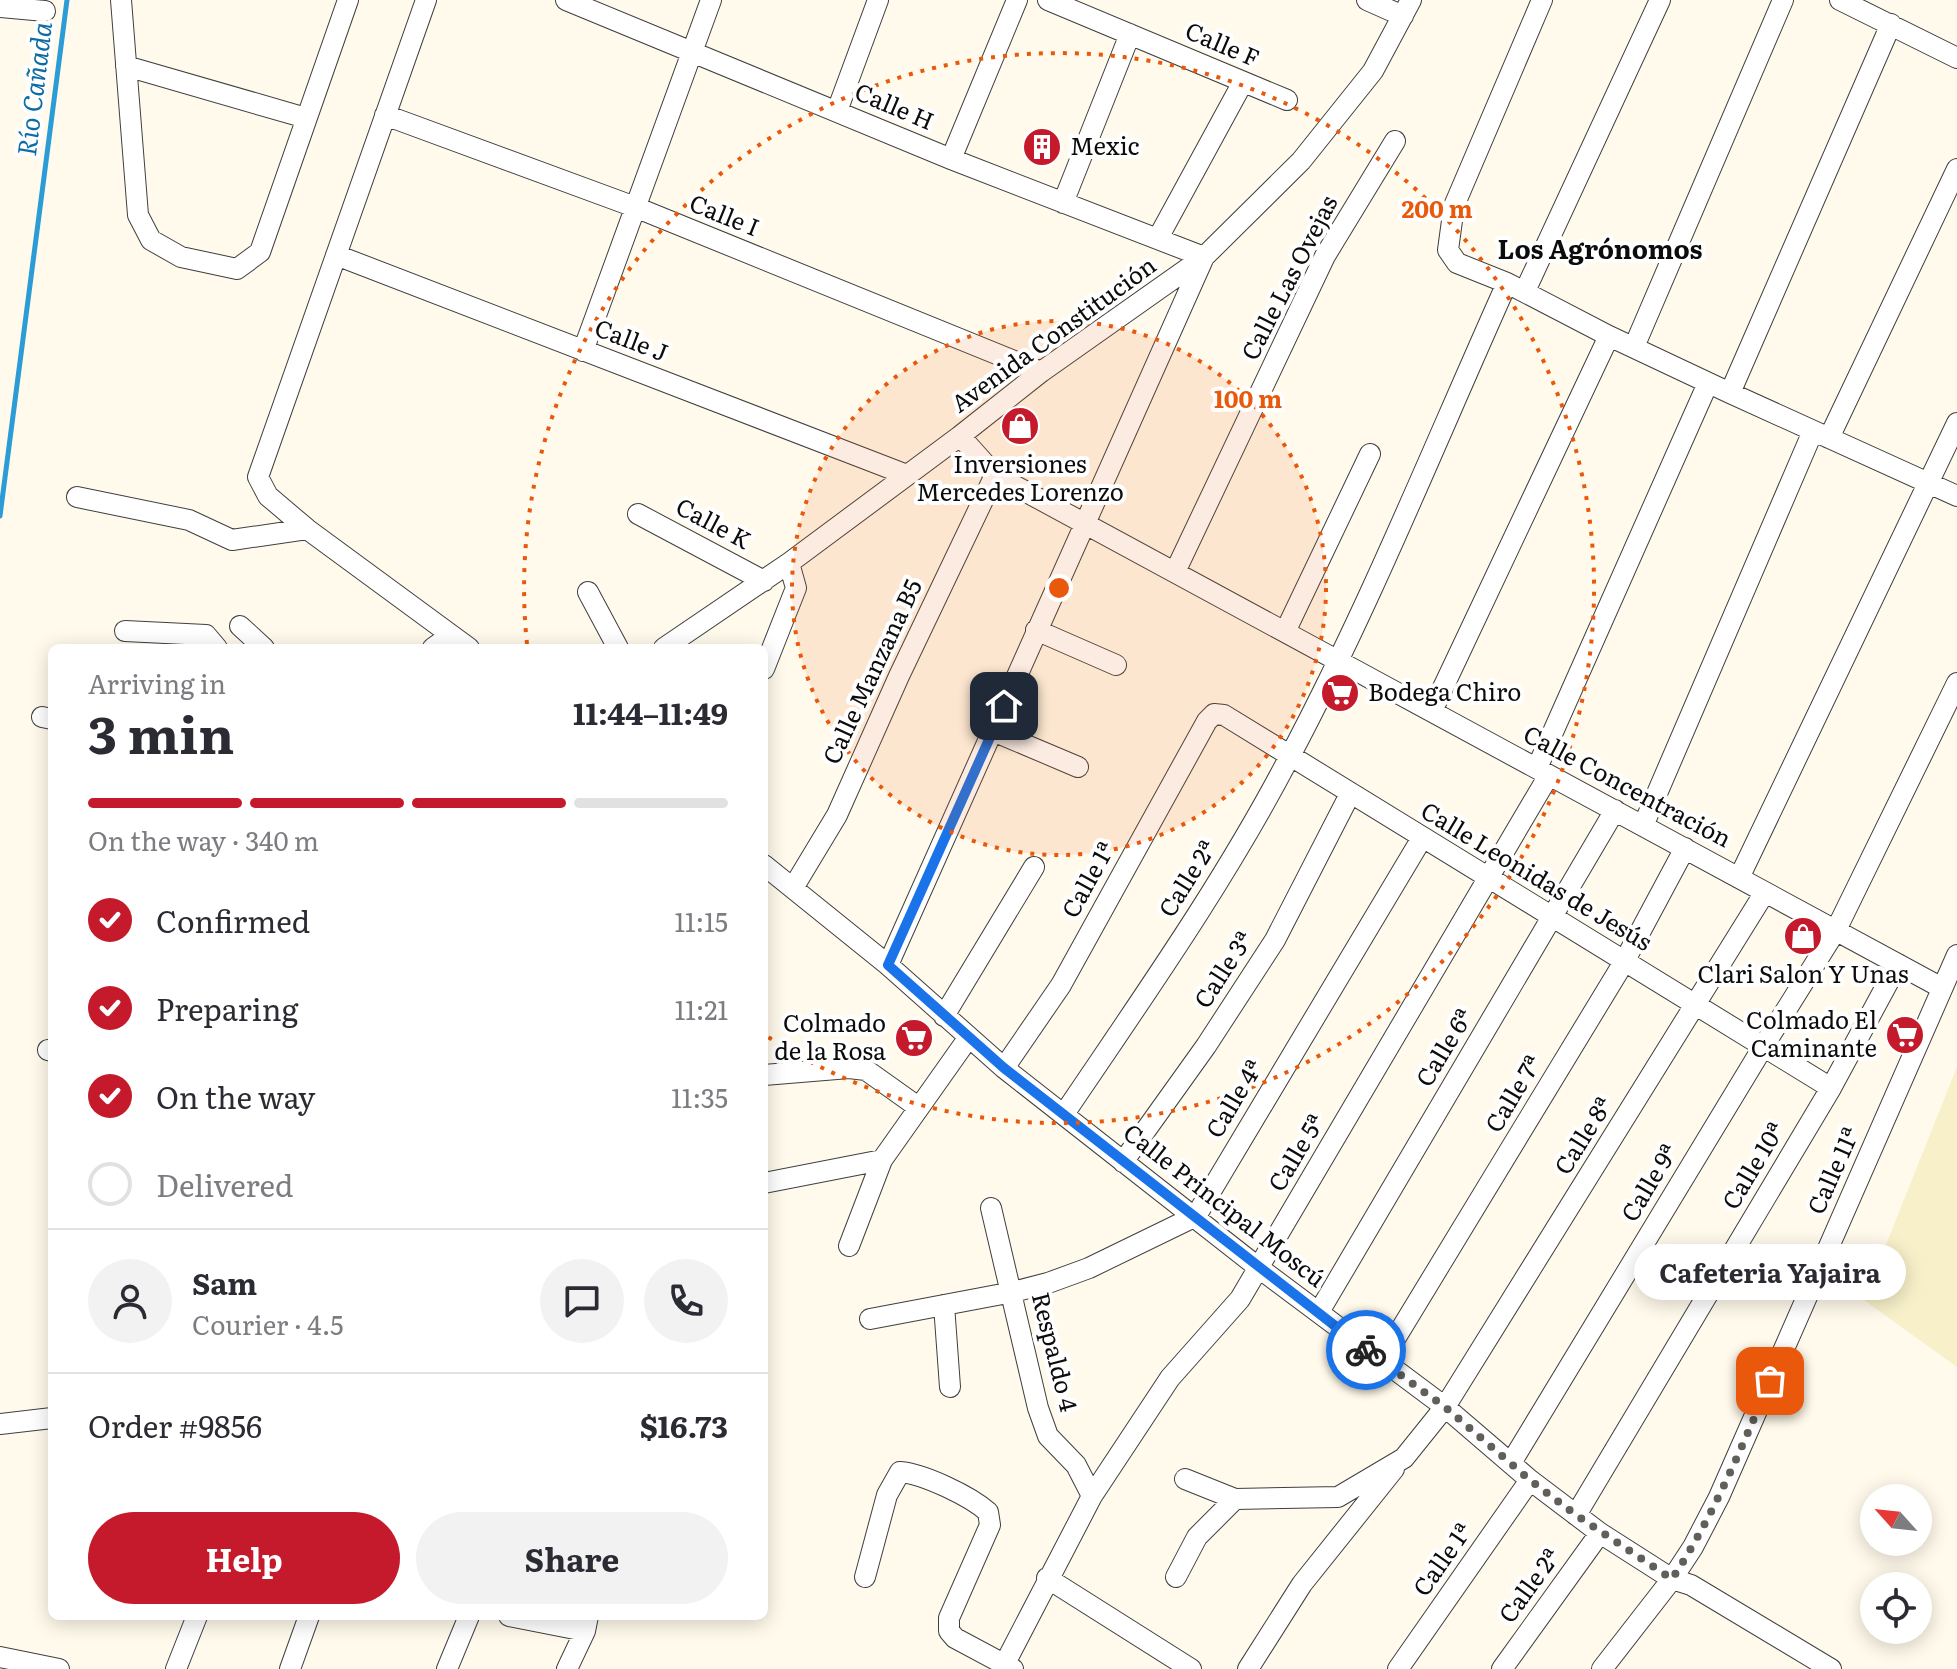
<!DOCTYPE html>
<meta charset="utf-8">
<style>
body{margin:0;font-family:Literata,serif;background:#f2f2f3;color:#2b2b33;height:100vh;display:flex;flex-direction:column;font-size:30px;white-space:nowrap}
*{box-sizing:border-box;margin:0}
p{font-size:26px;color:#7c7c81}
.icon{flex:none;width:44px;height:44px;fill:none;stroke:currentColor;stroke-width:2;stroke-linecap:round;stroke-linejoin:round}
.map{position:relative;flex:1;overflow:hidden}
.details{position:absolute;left:48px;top:644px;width:720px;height:976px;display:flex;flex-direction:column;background:#fff;border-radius:12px;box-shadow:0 4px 20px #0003}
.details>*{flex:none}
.needle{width:52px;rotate:297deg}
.buttons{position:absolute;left:1860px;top:1484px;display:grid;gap:16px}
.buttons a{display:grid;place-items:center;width:72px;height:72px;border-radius:50%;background:#fff;box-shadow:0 4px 20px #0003;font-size:40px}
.pin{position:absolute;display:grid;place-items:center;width:68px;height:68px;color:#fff;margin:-34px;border-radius:16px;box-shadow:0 4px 12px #0006}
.courier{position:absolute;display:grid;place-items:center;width:80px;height:80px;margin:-40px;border:6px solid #1a73e8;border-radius:50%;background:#fff;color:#222;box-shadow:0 2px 10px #0007}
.bubble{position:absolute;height:56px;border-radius:28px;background:#fff;box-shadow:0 4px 20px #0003;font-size:26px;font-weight:700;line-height:56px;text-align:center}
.overview em{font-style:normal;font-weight:700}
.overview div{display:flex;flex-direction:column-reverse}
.overview{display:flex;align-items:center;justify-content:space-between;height:136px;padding:0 40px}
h1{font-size:52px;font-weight:700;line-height:60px}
.bar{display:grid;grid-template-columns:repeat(4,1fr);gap:12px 8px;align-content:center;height:96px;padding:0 40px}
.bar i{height:10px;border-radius:6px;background:#e1e1e2}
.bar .current{background:#c51a2c}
.bar p{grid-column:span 4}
.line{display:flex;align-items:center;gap:20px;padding:0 40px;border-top:2px solid #e1e1e2}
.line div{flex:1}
.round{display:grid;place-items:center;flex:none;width:84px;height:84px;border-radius:42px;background:#f2f2f3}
ol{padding:0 40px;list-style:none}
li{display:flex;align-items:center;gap:24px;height:88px}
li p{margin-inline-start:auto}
li .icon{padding:8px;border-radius:50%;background:#c51a2c;color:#fff;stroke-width:4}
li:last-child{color:#7c7c81}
li i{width:44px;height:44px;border:4px solid #e1e1e2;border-radius:50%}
.action{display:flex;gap:16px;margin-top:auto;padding:16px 40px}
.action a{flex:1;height:92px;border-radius:48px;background:#c51a2c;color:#fff;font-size:32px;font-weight:700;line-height:92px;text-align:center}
.action a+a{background:#f2f2f3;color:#2b2b33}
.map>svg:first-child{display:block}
.farmland{fill:#f7f0c9}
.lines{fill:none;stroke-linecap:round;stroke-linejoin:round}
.stream{stroke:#2c9cd7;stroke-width:5}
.minor-casing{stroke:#3f3f3f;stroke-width:22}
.minor{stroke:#fff;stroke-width:20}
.done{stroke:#615f5a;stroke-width:8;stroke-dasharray:0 14.4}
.route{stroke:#1a73e8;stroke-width:10}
.ring{fill:none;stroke:#e8590c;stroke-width:4;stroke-dasharray:4 8}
.labels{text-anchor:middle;stroke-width:8;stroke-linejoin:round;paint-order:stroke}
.street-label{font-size:24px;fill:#0c0c0c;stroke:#fff}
.poi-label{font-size:24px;fill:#0c0c0c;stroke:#fff;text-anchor:start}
.water-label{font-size:26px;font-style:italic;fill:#0d6ba6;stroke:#fff}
.neighbourhood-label{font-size:26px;font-weight:bold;fill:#0c0c0c;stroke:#fff}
.centre{fill:#e8590c;stroke:#fff;stroke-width:4}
.ring-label{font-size:24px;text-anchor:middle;font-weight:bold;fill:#e8590c;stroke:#fff;stroke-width:8;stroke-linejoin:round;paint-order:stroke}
</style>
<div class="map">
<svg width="1957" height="1669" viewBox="0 0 1957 1669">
<rect width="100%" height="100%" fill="#fffaeb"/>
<!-- farmland -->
<path class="farmland" d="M1957,1067v300l-93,-67z"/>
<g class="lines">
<!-- stream -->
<path class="stream" d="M0,516l67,-516"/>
<defs>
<path id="minor" d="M121,0l17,215 13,25 30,17 56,12 23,-17 88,-252
M426,0l-168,477 10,19 39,33 162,119
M566,0l385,159 253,98 -316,708
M1048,0l239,100
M1367,0l36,16
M1542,0l-88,206 -6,44 9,13 50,20 102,53 121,57 227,103
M1840,0l117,58
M0,7l45,4
M126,66l180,52
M837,111l41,-111
M385,115l250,92 406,165
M951,159l66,-159
M1063,203l67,-169
M1158,238l85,-156
M336,255l571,220
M1525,291l135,-291
M1634,347l149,-347
M583,351l128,-351
M1730,393l161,-369
M960,436l35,39 947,513
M1829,438l128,-269
M77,497l112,23 43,20 75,-11
M638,514l126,67
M1175,572l150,-316 70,-115
M588,592l30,56
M240,626l24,22
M1036,630l80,35
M125,631l81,4 11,13
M1285,632l85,-178
M433,648l17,-12
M664,648l125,-85 171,-127 81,-64 163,-115 97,-96 72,-90 38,-71
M764,669l32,-81 -7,-25
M1432,711l177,-375
M42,717l10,2
M993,731l85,36
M1537,768l171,-385
M1643,826l170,-395
M764,865l124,100 116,103 255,200 186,139 85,73 70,53 72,46 19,6 140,84
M1739,878l218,-455
M793,888l44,-73 62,-139 96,-201
M944,1016l90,-149
M48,1050l4,1
M1004,1068l57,-83 146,-264 7,-7 10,1 607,373
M764,1075l85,-7 17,2 52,37
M1064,1114c79,-117 161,-233 226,-358 81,-153 146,-315 217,-473
M1123,1162l83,-116 69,-106 75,-146
M764,1183l118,-23
M991,1208l47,200 10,28 28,29 16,31
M849,1246l33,-86 87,-123
M944,1305l6,82
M1319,1312l296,-502
M870,1319l143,-27 35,-9 41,-15 107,-52 226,-378
M1381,1362l243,-400 61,-114
M0,1424l52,-6
M1511,1463l252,-416 73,-117 121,-247
M1185,1479l50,20 103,-2 66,-39 41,-51 320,-515
M1576,1515l255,-427 67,-124
M865,1577l22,-82 13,-23c24,2 70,24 88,40l2,13 -41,93v13l6,7 58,31
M1176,1577l21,-40 38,-38
M1047,1578l144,91
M509,1616l76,15
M0,1657l59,12
M176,1669l21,-53
M290,1669l19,-53
M447,1669l22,-53
M567,1669l18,-38 3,-15
M1002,1669l90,-173 78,-118 70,-79 309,-524
M1248,1669l54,-85 92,-115
M1398,1669l132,-189
M1502,1669l98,-136
M1602,1669l70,-90 21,-32 26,-50 238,-542"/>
</defs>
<!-- minor casing -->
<use href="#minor" class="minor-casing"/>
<!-- minor -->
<use href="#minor" class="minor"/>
</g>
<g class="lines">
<!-- done -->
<path class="done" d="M1366,1350l79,57 85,73 46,35 96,64c41,-62 69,-130 98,-198"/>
<!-- route -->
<path class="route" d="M1004,706l-116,259 116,103 362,282"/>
</g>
<!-- distance rings -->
<circle cx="1059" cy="588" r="267" fill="#e8590c" fill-opacity=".12"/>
<g class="ring">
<circle cx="1059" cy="588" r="267"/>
<path d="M527 644A535 535 0 1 1 768 1037"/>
</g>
<!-- icons -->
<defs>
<symbol id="building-disc" viewBox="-11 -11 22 22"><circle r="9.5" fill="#c51a2c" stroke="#fff"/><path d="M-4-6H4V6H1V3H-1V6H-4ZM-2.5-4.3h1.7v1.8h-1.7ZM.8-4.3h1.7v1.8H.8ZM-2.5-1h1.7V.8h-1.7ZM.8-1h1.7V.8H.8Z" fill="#fff"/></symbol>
<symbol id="shop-disc" viewBox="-11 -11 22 22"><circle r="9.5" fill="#c51a2c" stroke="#fff"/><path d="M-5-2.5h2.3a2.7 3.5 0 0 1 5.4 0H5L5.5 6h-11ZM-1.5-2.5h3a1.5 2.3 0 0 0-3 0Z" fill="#fff"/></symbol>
<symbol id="supermarket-disc" viewBox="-11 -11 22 22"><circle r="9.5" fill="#c51a2c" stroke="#fff"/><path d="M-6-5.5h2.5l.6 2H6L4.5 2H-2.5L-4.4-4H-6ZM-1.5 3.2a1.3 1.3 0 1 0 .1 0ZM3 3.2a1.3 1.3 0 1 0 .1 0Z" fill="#fff"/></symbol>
</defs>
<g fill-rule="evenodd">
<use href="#building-disc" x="1020" y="125" width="44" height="44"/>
<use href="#shop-disc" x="998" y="404" width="44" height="44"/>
<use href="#supermarket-disc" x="1318" y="671" width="44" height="44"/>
<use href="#shop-disc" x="1781" y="914" width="44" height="44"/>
<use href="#supermarket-disc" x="1883" y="1013" width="44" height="44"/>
<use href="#supermarket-disc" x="892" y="1016" width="44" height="44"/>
</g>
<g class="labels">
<!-- street labels -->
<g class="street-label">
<text transform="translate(1222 45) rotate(23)" y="8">Calle F</text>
<text transform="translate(894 107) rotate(23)" y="8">Calle H</text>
<text transform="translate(724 216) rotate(22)" y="8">Calle I</text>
<text transform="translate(1290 278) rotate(-63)" y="8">Calle Las Ovejas</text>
<text transform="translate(1054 335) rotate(-36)" y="8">Avenida Constitución</text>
<text transform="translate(631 341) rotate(21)" y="8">Calle J</text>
<text transform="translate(713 524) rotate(28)" y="8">Calle K</text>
<text transform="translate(873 672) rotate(-65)" y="8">Calle Manzana B5</text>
<text transform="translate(1627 787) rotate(28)" y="8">Calle Concentración</text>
<text transform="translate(1536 877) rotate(31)" y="8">Calle Leonidas de Jesús</text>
<text transform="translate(1188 879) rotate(-58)" y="8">Calle 2ª</text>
<text transform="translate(1089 880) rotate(-61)" y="8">Calle 1ª</text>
<text transform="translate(1224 970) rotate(-57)" y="8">Calle 3ª</text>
<text transform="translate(1445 1048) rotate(-59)" y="8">Calle 6ª</text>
<text transform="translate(1514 1094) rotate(-59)" y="8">Calle 7ª</text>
<text transform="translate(1235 1099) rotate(-59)" y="8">Calle 4ª</text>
<text transform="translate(1584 1136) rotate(-58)" y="8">Calle 8ª</text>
<text transform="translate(1297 1153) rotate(-59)" y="8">Calle 5ª</text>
<text transform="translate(1754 1166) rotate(-59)" y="8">Calle 10ª</text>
<text transform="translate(1834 1171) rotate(-66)" y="8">Calle 11ª</text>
<text transform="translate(1650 1183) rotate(-59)" y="8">Calle 9ª</text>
<text transform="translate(1224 1206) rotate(38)" y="8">Calle Principal Moscú</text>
<text transform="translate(1054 1352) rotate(76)" y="8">Respaldo 4</text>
<text transform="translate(1443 1560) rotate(-55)" y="8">Calle 1ª</text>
<text transform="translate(1530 1586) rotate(-54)" y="8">Calle 2ª</text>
</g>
<!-- poi labels -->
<g class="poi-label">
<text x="1070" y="155">Mexic</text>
<text x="1020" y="473" text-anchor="middle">Inversiones<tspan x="1020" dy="28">Mercedes Lorenzo</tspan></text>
<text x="1368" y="701">Bodega Chiro</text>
<text x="1803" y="983" text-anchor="middle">Clari Salon Y Unas</text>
<text x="1877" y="1029" text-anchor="end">Colmado El<tspan x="1877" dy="28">Caminante</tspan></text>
<text x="886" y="1032" text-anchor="end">Colmado<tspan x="886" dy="28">de la Rosa</tspan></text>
</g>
<!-- water labels -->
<g class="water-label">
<text transform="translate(35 89) rotate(-83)" y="9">Río Cañada</text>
</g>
<!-- neighbourhood labels -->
<g class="neighbourhood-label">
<text x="1600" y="259">Los Agrónomos</text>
</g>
</g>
<circle cx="1059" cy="588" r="12" class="centre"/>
<g class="ring-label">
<text x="1437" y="218">200 m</text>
<text x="1248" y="408">100 m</text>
</g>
</svg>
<div class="buttons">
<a><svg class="needle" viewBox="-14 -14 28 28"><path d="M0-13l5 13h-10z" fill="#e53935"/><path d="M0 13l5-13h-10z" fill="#7c7c81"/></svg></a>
<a><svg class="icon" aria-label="locate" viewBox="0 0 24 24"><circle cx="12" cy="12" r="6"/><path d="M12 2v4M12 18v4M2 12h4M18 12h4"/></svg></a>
</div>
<div class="pin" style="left:1770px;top:1381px;background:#ea580c"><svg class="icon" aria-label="bag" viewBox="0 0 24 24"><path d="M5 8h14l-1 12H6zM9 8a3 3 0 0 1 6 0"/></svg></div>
<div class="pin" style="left:1004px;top:706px;background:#1f2937"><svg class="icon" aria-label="home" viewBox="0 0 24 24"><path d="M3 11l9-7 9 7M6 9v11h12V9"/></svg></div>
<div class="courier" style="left:1366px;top:1350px"><svg class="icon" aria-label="bike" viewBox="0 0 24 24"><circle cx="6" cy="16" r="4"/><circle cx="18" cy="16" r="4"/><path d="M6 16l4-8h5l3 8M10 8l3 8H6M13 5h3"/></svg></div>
<div class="bubble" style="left:1634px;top:1244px;width:272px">Cafeteria Yajaira</div>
<section class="details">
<div class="overview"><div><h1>3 min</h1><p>Arriving in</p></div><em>11:44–11:49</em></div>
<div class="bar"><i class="current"></i><i class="current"></i><i class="current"></i><i></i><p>On the way · 340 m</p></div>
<ol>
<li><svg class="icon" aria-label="check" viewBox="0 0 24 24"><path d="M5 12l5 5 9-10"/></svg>Confirmed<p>11:15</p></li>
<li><svg class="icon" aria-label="check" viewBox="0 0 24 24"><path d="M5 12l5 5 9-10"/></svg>Preparing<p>11:21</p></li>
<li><svg class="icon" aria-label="check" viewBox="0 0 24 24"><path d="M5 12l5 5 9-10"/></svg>On the way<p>11:35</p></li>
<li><i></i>Delivered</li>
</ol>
<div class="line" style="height:144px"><a class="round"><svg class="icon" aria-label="person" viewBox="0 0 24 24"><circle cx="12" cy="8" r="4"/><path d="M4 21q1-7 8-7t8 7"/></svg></a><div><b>Sam</b><p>Courier · 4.5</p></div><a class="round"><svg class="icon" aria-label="chat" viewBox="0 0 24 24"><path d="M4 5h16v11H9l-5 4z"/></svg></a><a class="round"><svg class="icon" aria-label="phone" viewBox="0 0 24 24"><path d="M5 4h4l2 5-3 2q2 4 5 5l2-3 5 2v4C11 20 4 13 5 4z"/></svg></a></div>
<div class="line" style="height:104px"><div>Order #9856</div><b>$16.73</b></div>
<div class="action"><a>Help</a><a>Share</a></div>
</section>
</div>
